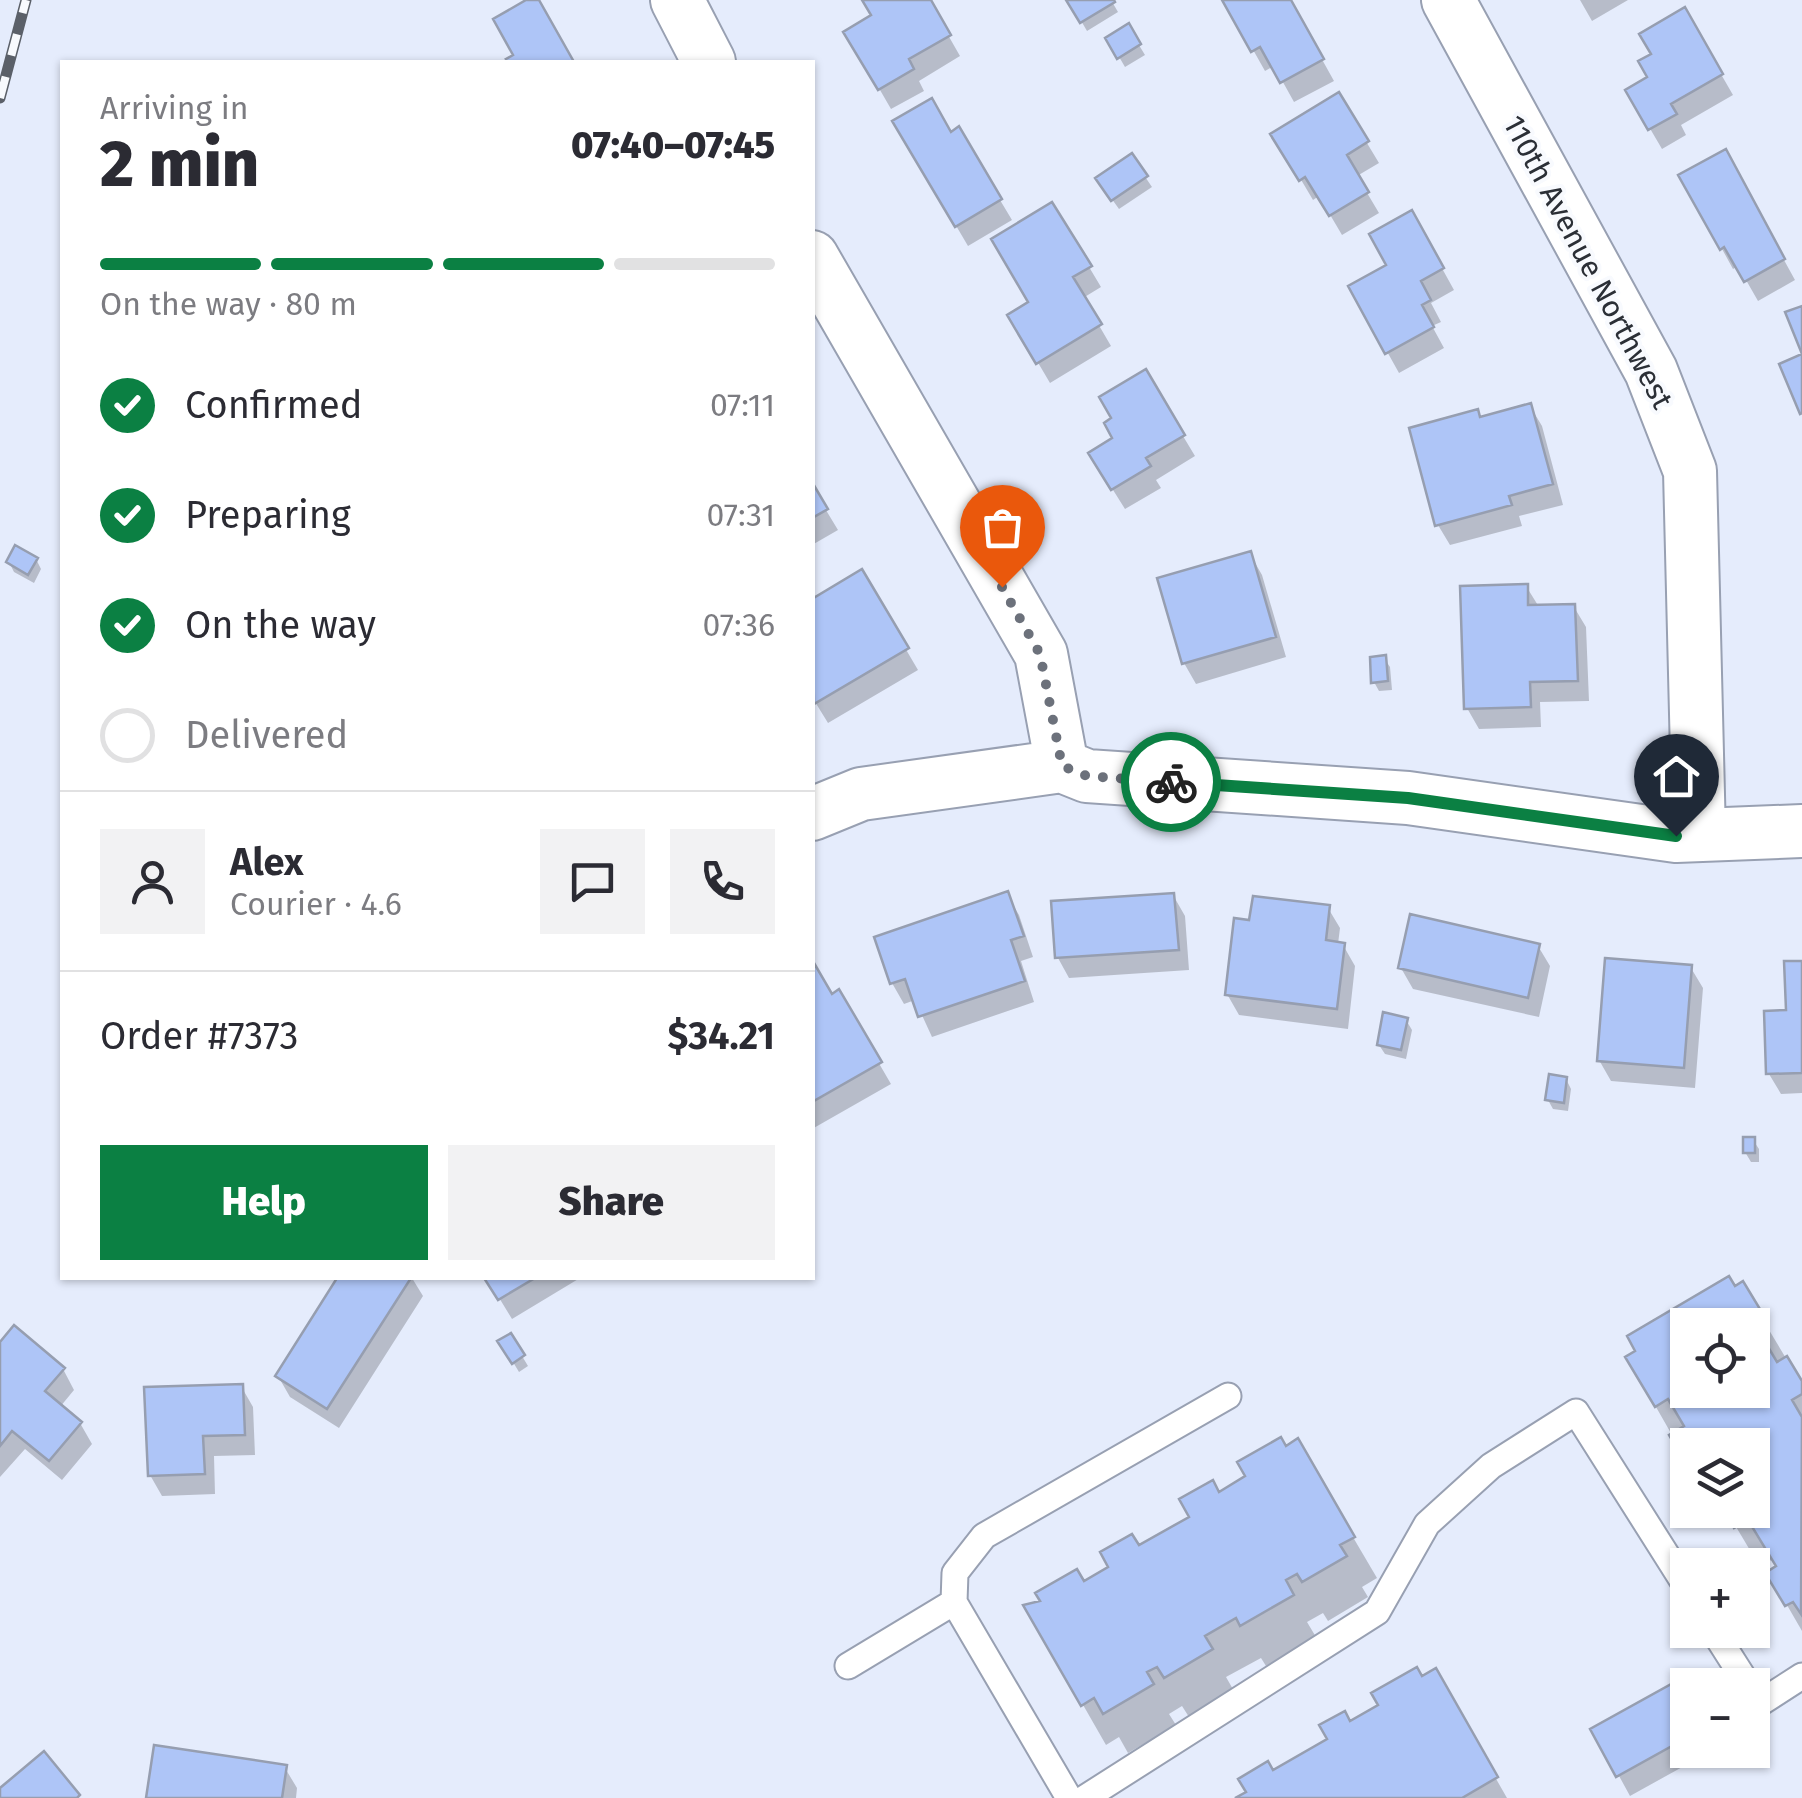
<!DOCTYPE html>
<meta charset="utf-8">
<style>
body{margin:0;font-family:"Fira Sans",sans-serif;background:#f2f2f3;color:#2b2b33;height:100vh;display:flex;flex-direction:column;font-size:38px;white-space:nowrap}
*{box-sizing:border-box;margin:0}
p{font-size:32px;color:#7c7c81}
.icon{flex:none;width:55px;height:55px;fill:none;stroke:currentColor;stroke-width:2;stroke-linecap:round;stroke-linejoin:round}
.map{position:relative;flex:1;overflow:hidden}
.drawer{position:absolute;left:60px;top:60px;width:755px;height:1220px;display:flex;flex-direction:column;background:#fff;border-radius:0px;box-shadow:0 2px 8px #0004}
.drawer>*{flex:none}
.fabs{position:absolute;left:1670px;top:1308px;display:grid;gap:20px}
.fabs a{display:grid;place-items:center;width:100px;height:100px;border-radius:0px;background:#fff;box-shadow:0 2px 8px #0004;font-size:50px}
.pin{position:absolute;display:grid;place-items:center;width:85px;height:85px;color:#fff;margin:-102px -42px;border-radius:50% 50% 50% 0;rotate:-45deg;box-shadow:0 0 10px #0007}
.pin .icon{rotate:45deg}
.courier{position:absolute;display:grid;place-items:center;width:100px;height:100px;margin:-50px;border:8px solid #0b8043;border-radius:50%;background:#fff;color:#222;box-shadow:0 2px 12px #0007}
.headline em{font-style:normal;font-weight:800}
.headline div{display:flex;flex-direction:column-reverse}
.headline{display:flex;align-items:center;justify-content:space-between;height:170px;padding:0 40px}
h1{font-size:65px;font-weight:800;line-height:75px}
.bar{display:grid;grid-template-columns:repeat(4,1fr);gap:15px 10px;align-content:center;height:120px;padding:0 40px}
.bar i{height:12px;border-radius:8px;background:#e1e1e2}
.bar .on{background:#0b8043}
.bar p{grid-column:span 4}
.line{display:flex;align-items:center;gap:25px;padding:0 40px;border-top:2px solid #e1e1e2}
.line div{flex:1}
.round{display:grid;place-items:center;flex:none;width:105px;height:105px;border-radius:0px;background:#f2f2f3}
ol{padding:0 40px;list-style:none}
li{display:flex;align-items:center;gap:30px;height:110px}
li p{margin-inline-start:auto}
li .icon{padding:10px;border-radius:50%;background:#0b8043;color:#fff;stroke-width:4}
li:last-child{color:#7c7c81}
li i{width:55px;height:55px;border:5px solid #e1e1e2;border-radius:50%}
.primary-button{display:flex;gap:20px;margin-top:auto;padding:20px 40px}
.primary-button a{flex:1;height:115px;border-radius:0px;background:#0b8043;color:#fff;font-size:40px;font-weight:800;line-height:115px;text-align:center}
.primary-button a+a{background:#f2f2f3;color:#2b2b33}
.map>svg:first-child{display:block}
.shadow{fill:#0003;fill-rule:evenodd}
.building{fill:#aec5f7;stroke:#969eb0;stroke-width:2.5;fill-rule:evenodd}
.lines{fill:none;stroke-linecap:round;stroke-linejoin:round}
.lane-casing{stroke:#98a0b2;stroke-width:29}
.street-casing{stroke:#98a0b2;stroke-width:56}
.lane{stroke:#fff;stroke-width:25}
.street{stroke:#fff;stroke-width:52}
.rail-casing{stroke:#5b6069;stroke-width:11}
.rail{stroke:#f8fafe;stroke-width:8;stroke-dasharray:22;stroke-linecap:butt}
.done{stroke:#6c717b;stroke-width:10;stroke-dasharray:0 18}
.route{stroke:#0b8043;stroke-width:12}
.labels{text-anchor:middle;stroke-width:8;stroke-linejoin:round;paint-order:stroke}
.street-label{font-size:30px;fill:#2b2f36;stroke:#f8fafe}
</style>
<div class="map">
<svg width="1802" height="1798" viewBox="0 0 1802 1798">
<rect width="100%" height="100%" fill="#e5ecfc"/>
<!-- shadow -->
<path class="shadow" d="M865,0h63l32,56 -41,25 5,10 -33,18 -44,-76 28,-17z
M1069,0h42l7,12 -31,19z
M1225,0h64l45,81 -40,21 -20,-36 -9,5z
M1580,0h48l-36,21z
M1684,10l49,85 -52,30 5,10 -24,14 -34,-58 23,-13z
M1128,27l17,28 -20,12 -17,-29z
M1338,95l41,68 -22,13 22,37 -37,22 -23,-39 -6,4 -39,-66z
M895,122l55,13 8,-5 54,90 -44,26z
M1725,153l70,127 -37,21 -20,-35 -5,3 -51,-93z
M1131,156l21,31 -33,22 -15,-21z
M1052,205l49,82 -18,11 28,48 -61,37 -40,-68 21,-12z
M1412,214l42,76 -23,13 10,19 -9,4 12,22 -45,25 -48,-86 38,-21z
M1145,373l50,83 -39,24 5,8 -36,21 -22,-35z
M1530,406l12,20 21,79 -44,11 3,10 -72,19 -12,-20 43,-106z
M812,487l26,43 -26,15z
M1250,554l12,21 24,82 -90,27 -12,-21z
M36,559l5,10 -7,14 -20,-11 -5,-10z
M861,573l57,97 -90,53 -16,-26v-95z
M1526,586l13,21h35l12,20 3,74 -49,1 1,25 -62,2 -12,-21z
M1384,658l6,9 2,23 -13,1 -5,-9z
M1007,895l12,20 14,42 -12,4 13,41 -102,35 -17,-37 -11,4 -12,-21z
M1173,895l12,21 4,54 -120,8 -11,-20z
M1328,908l12,20 -2,16 5,1 12,21 -7,63 -109,-14 -12,-21 25,-71z
M1538,946l12,20 -11,51 -126,-28 -12,-21z
M1802,963v130l-21,1 -12,-20z
M812,967l19,30 7,-4 53,91 -79,45z
M1691,968l12,20 -8,100 -84,-7 -12,-21z
M1406,1020l6,10 -6,29 -21,-5 -6,-9z
M1566,1079l5,10 -3,22 -15,-2 -5,-9z
M1753,1140l6,9v13h-8l-6,-10z
M340,1278h72l11,18 -84,132 -49,-31 -12,-21z
M487,1278h93l-68,41z
M1742,1285l60,100v246l-33,-57 10,-6 -6,-9 -13,8 -34,-57h26v-65h-64v18l-60,-105zM1688,1325h64v65h-64z
M510,1336l18,30 -9,6 -18,-30z
M0,1346l63,23 11,21 -14,17 20,16 12,21 -30,36 -37,-31 -25,28z
M241,1386l12,21 2,48 -41,1 1,38 -53,2 -12,-21z
M1297,1442l80,136 -15,9 6,10 -40,24 -5,-8 -16,9 9,15 -50,29 -5,-8 -35,19 8,14 -45,26 -7,-11 -13,8 7,11 -48,28 -9,-16 -13,8 -79,-138 56,-23 110,-66 25,-23z
M1435,1672l72,126h-266l31,-25 58,-33z
M1688,1688v62h25l-83,46 -36,-66z
M285,1768l12,20 -1,10h-148z"/>
<!-- building -->
<path class="building" d="M526,0h13l35,62h-65l-3,-3 7,-4 -20,-36z
M862,0h69l20,35 -42,24 5,10 -36,21 -35,-58 28,-17z
M1066,0h48l1,2 -35,21z
M1222,0h69l33,59 -44,24 -20,-36 -9,5z
M1685,7l38,67 -52,30 6,10 -29,16 -23,-40 22,-13 -9,-16 13,-7 -12,-20z
M1129,23l12,21 -24,15 -12,-21z
M1339,92l30,49 -22,14 22,37 -40,24 -24,-39 -6,4 -29,-47z
M932,98l19,34 8,-6 43,73 -47,28 -63,-106z
M1726,149l59,110 -41,23 -20,-35 -4,3 -42,-75z
M1132,153l16,23 -37,25 -16,-23z
M1052,202l40,64 -19,11 29,47 -66,40 -29,-49 21,-13 -37,-63z
M1412,210l32,58 -23,13 10,19 -9,5 12,22 -49,27 -37,-68 38,-21 -17,-31z
M1802,306v107l-2,1 -21,-50 23,-10 -17,-42z
M1146,369l39,66 -39,23 5,8 -40,24 -23,-37 24,-15 -8,-15 7,-5 -12,-21z
M1531,403l22,81 -44,12 3,9 -77,21 -26,-98 69,-19 2,8z
M812,482l16,27 -16,9z
M15,545l23,13 -10,17 -22,-13z
M1251,551l25,86 -94,27 -25,-86z
M862,569l47,79 -95,56 -2,-105z
M1528,584v21l47,-1 3,77 -48,1 1,25 -67,2 -4,-123z
M1386,655l2,26 -17,2 -1,-26z
M1008,891l16,45 -13,4 14,41 -107,36 -13,-38 -15,5 -16,-47z
M1174,893l5,57 -124,8 -4,-57z
M1253,896l77,9 -4,35 19,3 -8,66 -112,-14 9,-77 15,2z
M1410,914l130,30 -12,54 -130,-30z
M1605,958l87,7 -8,103 -87,-7z
M1784,961h18v112l-36,1 -2,-63 22,-1z
M814,963l18,31 7,-5 43,73 -70,40z
M1383,1012l25,6 -7,32 -24,-5z
M1549,1074l18,3 -3,26 -19,-3z
M1743,1137h12v16h-12z
M1729,1276l6,10 8,-5 23,38 -11,6 22,37 10,-6 15,25v13l-10,6 10,17 -1,197 -8,-12 -8,4 -20,-33 11,-7 -28,-46 -14,8 -11,-18h29v-65h-64l-2,19 -17,-29 15,-9 -16,-27 -13,8 -30,-50 10,-6 -8,-15zM1688,1325h64v65h-64z
M337,1278h74l-84,131 -52,-33z
M484,1278h51l-37,22z
M14,1325l51,43 -20,23 37,31 -33,39 -37,-30 -12,15v-104z
M511,1333l14,22 -13,9 -15,-23z
M243,1384l2,51 -42,1 2,38 -57,2 -4,-89z
M1281,1437l5,9 12,-8 57,99 -15,8 7,11 -45,26 -5,-8 -11,6 8,15 -54,31 -4,-8 -31,18 8,13 -49,29 -7,-11 -10,5 7,12 -51,30 -9,-16 -13,8 -58,-101 17,-4 -5,-8 42,-24 7,12 24,-14 -8,-15 32,-18 7,11 50,-28 -10,-18 34,-19 6,12 26,-16 -8,-14z
M1417,1667l5,9 14,-8 62,109 -36,21h-227l11,-6 -8,-13 30,-18 5,9 54,-31 -8,-14 26,-14 5,10 28,-16 -7,-12z
M1684,1677l5,8 -1,52 -72,40 -26,-48z
M154,1745l133,20 -5,33h-136z
M44,1751l36,44 -3,3h-77v-10z"/>
<g class="lines">
<defs>
<path id="lane" d="M1713,1630l35,55
M848,1666l106,-64
M1752,1692l8,11 42,-27
M1069,1798l-115,-196 1,-29 29,-37 244,-140
M1085,1798l292,-186 50,-88 64,-58 85,-54 112,177"/>
<path id="street" d="M677,0l32,62
M1448,0l203,371 39,100 9,364
M812,257l229,397 21,112
M812,814l49,-20 201,-28 25,10 321,22 268,38 126,-5"/>
</defs>
<!-- lane casing -->
<use href="#lane" class="lane-casing"/>
<!-- street casing -->
<use href="#street" class="street-casing"/>
<!-- lane -->
<use href="#lane" class="lane"/>
<!-- street -->
<use href="#street" class="street"/>
<defs>
<path id="rail" d="M0,98l26,-98"/>
</defs>
<!-- rail casing -->
<use href="#rail" class="rail-casing"/>
<!-- rail -->
<use href="#rail" class="rail"/>
</g>
<g class="lines">
<!-- done -->
<path class="done" d="M1002,587l38,67 22,112 25,10 84,6"/>
<!-- route -->
<path class="route" d="M1171,782l237,16 268,38"/>
</g>
<g class="labels">
<!-- street labels -->
<g class="street-label">
<text transform="translate(1588 262) rotate(62)" y="10">110th Avenue Northwest</text>
</g>
</g>
</svg>
<div class="fabs">
<a><svg class="icon" aria-label="locate" viewBox="0 0 24 24"><circle cx="12" cy="12" r="6"/><path d="M12 2v4M12 18v4M2 12h4M18 12h4"/></svg></a>
<a><svg class="icon" aria-label="layers" viewBox="0 0 24 24"><path d="M12 4l9 5-9 5-9-5zM3 14l9 5 9-5"/></svg></a>
<a>+</a>
<a>−</a>
</div>
<div class="pin" style="left:1002px;top:587px;background:#ea580c"><svg class="icon" aria-label="bag" viewBox="0 0 24 24"><path d="M5 8h14l-1 12H6zM9 8a3 3 0 0 1 6 0"/></svg></div>
<div class="pin" style="left:1676px;top:836px;background:#1f2937"><svg class="icon" aria-label="home" viewBox="0 0 24 24"><path d="M3 11l9-7 9 7M6 9v11h12V9"/></svg></div>
<div class="courier" style="left:1171px;top:782px"><svg class="icon" aria-label="bike" viewBox="0 0 24 24"><circle cx="6" cy="16" r="4"/><circle cx="18" cy="16" r="4"/><path d="M6 16l4-8h5l3 8M10 8l3 8H6M13 5h3"/></svg></div>
<section class="drawer">
<div class="headline"><div><h1>2 min</h1><p>Arriving in</p></div><em>07:40–07:45</em></div>
<div class="bar"><i class="on"></i><i class="on"></i><i class="on"></i><i></i><p>On the way · 80 m</p></div>
<ol>
<li><svg class="icon" aria-label="check" viewBox="0 0 24 24"><path d="M5 12l5 5 9-10"/></svg>Confirmed<p>07:11</p></li>
<li><svg class="icon" aria-label="check" viewBox="0 0 24 24"><path d="M5 12l5 5 9-10"/></svg>Preparing<p>07:31</p></li>
<li><svg class="icon" aria-label="check" viewBox="0 0 24 24"><path d="M5 12l5 5 9-10"/></svg>On the way<p>07:36</p></li>
<li><i></i>Delivered</li>
</ol>
<div class="line" style="height:180px"><a class="round"><svg class="icon" aria-label="person" viewBox="0 0 24 24"><circle cx="12" cy="8" r="4"/><path d="M4 21q1-7 8-7t8 7"/></svg></a><div><b>Alex</b><p>Courier · 4.6</p></div><a class="round"><svg class="icon" aria-label="chat" viewBox="0 0 24 24"><path d="M4 5h16v11H9l-5 4z"/></svg></a><a class="round"><svg class="icon" aria-label="phone" viewBox="0 0 24 24"><path d="M5 4h4l2 5-3 2q2 4 5 5l2-3 5 2v4C11 20 4 13 5 4z"/></svg></a></div>
<div class="line" style="height:130px"><div>Order #7373</div><b>$34.21</b></div>
<div class="primary-button"><a>Help</a><a>Share</a></div>
</section>
</div>
